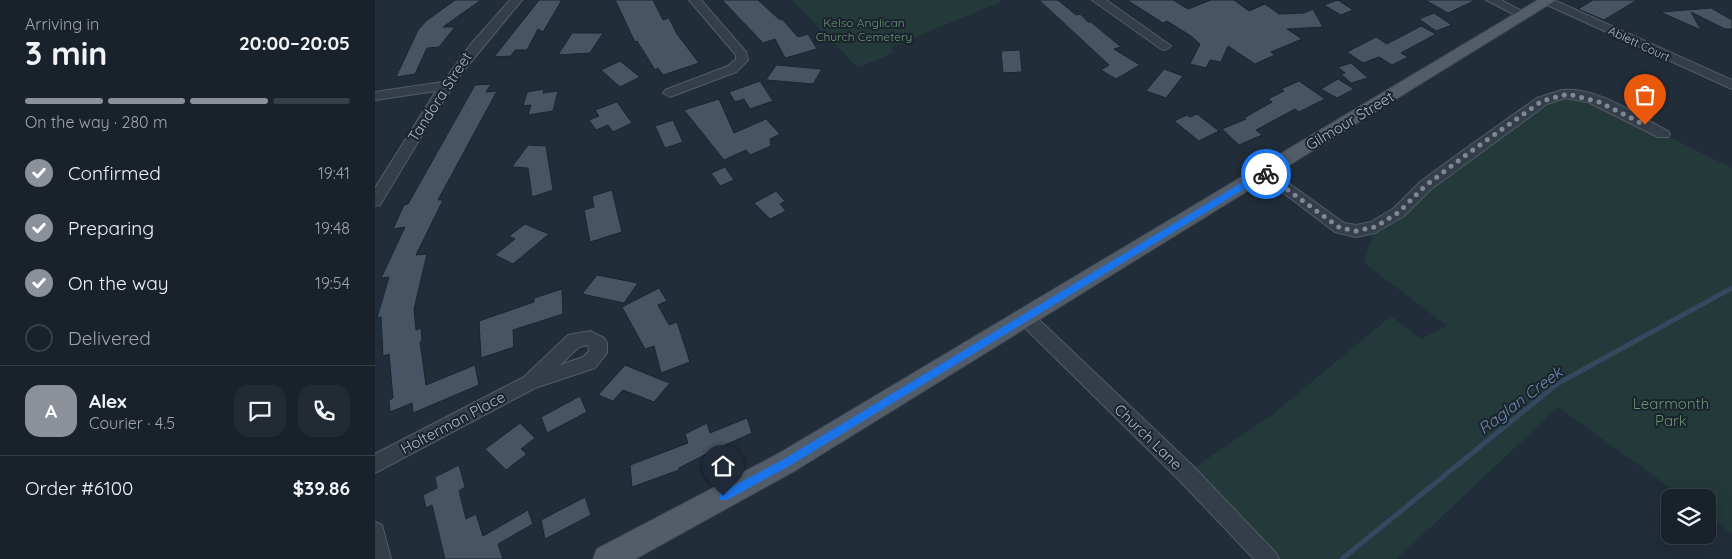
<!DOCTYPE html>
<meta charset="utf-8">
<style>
body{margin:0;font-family:Quicksand,sans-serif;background:#222a33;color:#f1f3f6;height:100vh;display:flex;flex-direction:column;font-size:19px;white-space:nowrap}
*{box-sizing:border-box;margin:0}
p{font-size:16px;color:#9fa4a9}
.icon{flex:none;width:28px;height:28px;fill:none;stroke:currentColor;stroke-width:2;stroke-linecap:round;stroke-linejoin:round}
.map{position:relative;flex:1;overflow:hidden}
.drawer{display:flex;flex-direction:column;background:#19222b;width:375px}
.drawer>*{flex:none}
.fabs{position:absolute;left:1286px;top:489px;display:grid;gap:10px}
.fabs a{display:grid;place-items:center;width:55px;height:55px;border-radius:10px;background:#19222b;box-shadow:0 5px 20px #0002,0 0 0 1px #373f47;font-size:25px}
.pin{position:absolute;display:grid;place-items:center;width:42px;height:42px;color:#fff;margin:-51px -21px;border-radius:50% 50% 50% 0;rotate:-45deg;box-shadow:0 0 5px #0007}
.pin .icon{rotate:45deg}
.courier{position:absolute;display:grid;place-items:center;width:50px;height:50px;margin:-25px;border:4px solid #1a73e8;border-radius:50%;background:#fff;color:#222;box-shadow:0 1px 6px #0007}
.summary em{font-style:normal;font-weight:700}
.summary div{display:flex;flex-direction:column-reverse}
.summary{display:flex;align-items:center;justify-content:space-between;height:85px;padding:0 25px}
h1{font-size:32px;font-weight:700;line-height:38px}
.bar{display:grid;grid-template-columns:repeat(4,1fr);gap:8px 5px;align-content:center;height:60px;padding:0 25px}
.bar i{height:6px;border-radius:4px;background:#373f47}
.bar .active{background:#8c9099}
.bar p{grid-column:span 4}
.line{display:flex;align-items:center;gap:12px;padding:0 25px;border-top:1px solid #373f47}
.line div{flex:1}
.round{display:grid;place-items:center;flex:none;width:52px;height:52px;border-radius:15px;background:#222a33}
ol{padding:0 25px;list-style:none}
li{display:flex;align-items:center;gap:15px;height:55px}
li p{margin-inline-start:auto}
li .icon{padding:5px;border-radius:50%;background:#8c9099;color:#fff;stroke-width:4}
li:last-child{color:#9fa4a9}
li i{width:28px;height:28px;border:2px solid #373f47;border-radius:50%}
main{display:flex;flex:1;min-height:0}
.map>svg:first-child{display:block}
.green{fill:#23393a}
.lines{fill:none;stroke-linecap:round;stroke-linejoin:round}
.stream{stroke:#344960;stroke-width:5}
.building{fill:#465463;stroke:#1c2530}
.minor-casing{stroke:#525c67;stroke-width:2}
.major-casing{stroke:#414a56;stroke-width:2}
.minor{fill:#343e49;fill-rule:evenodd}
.major{fill:#525d69;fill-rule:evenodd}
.route{fill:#1a73e8}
.done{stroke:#7d8895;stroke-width:5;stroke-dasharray:0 9}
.labels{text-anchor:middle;stroke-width:4;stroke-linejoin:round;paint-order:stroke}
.far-park-label{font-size:12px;fill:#66976e;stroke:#1a232e}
.far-street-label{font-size:12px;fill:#afb9c6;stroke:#1a232e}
.street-label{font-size:15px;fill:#afb9c6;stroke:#1a232e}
.park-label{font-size:15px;fill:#66976e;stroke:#1a232e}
.water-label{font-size:16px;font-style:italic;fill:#6f8caa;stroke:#1a232e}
</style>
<main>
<section class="drawer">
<div class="summary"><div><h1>3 min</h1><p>Arriving in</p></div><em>20:00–20:05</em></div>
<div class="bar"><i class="active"></i><i class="active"></i><i class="active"></i><i></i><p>On the way · 280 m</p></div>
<ol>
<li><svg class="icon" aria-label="check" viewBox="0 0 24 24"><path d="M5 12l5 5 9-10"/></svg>Confirmed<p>19:41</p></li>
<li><svg class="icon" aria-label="check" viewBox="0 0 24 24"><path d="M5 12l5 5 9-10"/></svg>Preparing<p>19:48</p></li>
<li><svg class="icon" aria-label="check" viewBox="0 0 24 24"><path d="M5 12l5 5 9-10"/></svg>On the way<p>19:54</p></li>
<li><i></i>Delivered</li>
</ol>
<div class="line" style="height:90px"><b class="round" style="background:#8c9099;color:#fff">A</b><div><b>Alex</b><p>Courier · 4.5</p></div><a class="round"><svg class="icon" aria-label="chat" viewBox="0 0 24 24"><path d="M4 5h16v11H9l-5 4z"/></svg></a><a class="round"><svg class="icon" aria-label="phone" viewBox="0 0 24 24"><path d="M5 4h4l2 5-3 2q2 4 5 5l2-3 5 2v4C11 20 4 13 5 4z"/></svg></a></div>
<div class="line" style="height:65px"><div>Order #6100</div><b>$39.86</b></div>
</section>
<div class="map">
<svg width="1357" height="559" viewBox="0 0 1357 559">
<rect width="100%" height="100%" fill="#212d39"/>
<!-- green -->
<path class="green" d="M417,0h207l2,2 -110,45 4,5 -37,16z
M1193,94l31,8 133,66v366l-24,-18 -1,-18 -24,-1 -125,-90 -161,152h-129l-82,-86 86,-58 119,-99 30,23 26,-13 -83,-63 11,-36 167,-126z"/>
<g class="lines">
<!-- stream -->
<path class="stream" d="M967,559l215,-175 175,-96"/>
</g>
<!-- building -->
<path class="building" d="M80,0h26l-38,27h12l-16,20 -12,1 -12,26 -19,3 22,-47 8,-9z
M164,0h23l-19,32 -5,-3 -11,21h-12l-4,6 -17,1z
M240,0h38l10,20 6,-2 8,16 22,29 -36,12 -5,-7 -3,2 -18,-29 -2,1z
M347,0h36l22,20 2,-1 16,18 10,-3 9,15 -32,9 -10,-19 -12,4z
M664,0h19l18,15 4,-1 8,8h3l30,25 -7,2 26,16 -24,14 -15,-9 8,-5z
M752,0h46l15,9 23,-9h23l15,11 16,-7 14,10 25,-1 9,-4 10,18 -36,2 15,10 -31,13 4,3 -20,9 -27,-18 -7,16 -11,-2 -4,8 -16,-4 10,-20 -9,-8 -24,-15 -4,2z
M963,0l15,10 -12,5 -17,-10z
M1050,0h51l-28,13z
M1218,0h44l-33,20 -26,-11z
M1336,8l21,12v9h-7l-34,-17 10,18 -41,-18z
M1059,13l18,12 -16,6 -17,-12z
M1046,26l15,8 -35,19 7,4 -16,8 -13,-8 -16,6 -16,-11 29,-15 11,7z
M197,33h31l-13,20 -32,2z
M645,50l2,22 -19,1 -2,-22z
M245,61l20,16 -20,10 -19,-17z
M976,63l17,15 -17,5 -10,-9 4,-1 -7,-6z
M401,65l46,4 -9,15 -47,-4z
M789,69l19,7 -17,22 -20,-7z
M963,79l16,10 -17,9 -16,-9z
M385,81l13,20 -23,8 -6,-10 -9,3 -6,-10z
M924,81l26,18 -26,13 -4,-3 -39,21 6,5 -23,10 -17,-16 24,-10 -2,-1 28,-16 -4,-3 16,-8 -3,-2z
M116,84l-5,8 11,-1 -59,109h5l-27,55 11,-1 -13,55 2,21 5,-2 1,13 -2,1 6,43 49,-20 4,20 -66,28 -1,-10 -22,9 -1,-12 4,-2 -4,-44 -6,2 -2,-39 -4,1 12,-41 -8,1 24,-51 -12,2 11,-24 4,-1 67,-119z
M169,89l-1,4 15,-2 -5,20 -25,4 3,-10 -8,1 4,-14z
M344,99l15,34 32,-14 14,15 -10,5 1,7 -21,9 -4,-5 -22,10 -40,-50z
M242,102l15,21 -19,9 -5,-7 -12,5 -7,-10 10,-4 -4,-6z
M822,114l22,17 -20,10 -25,-20 13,-6 3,2z
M298,120l10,22 -18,6 -10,-22z
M153,145l18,1 7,44 -21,7 -4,-29 -16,-1z
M350,167l9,13 -14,6 -9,-13z
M237,190l10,42 -32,10 -6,-32 10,-3 -2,-11z
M401,191l9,10 -5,3 6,7 -16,8 -16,-16z
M150,224l24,10 -36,30 -18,-9 20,-16 -6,-3z
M222,275l41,8 -14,20 -42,-9z
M284,288l8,13 -9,4 11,20 8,-3 13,40 -29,11 -7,-27 -9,3 -23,-42z
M187,289l1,25 -50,16 1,17 -33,11 -2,-37 55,-19v-4z
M250,365l39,16 6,2 -16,19 -31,-12 -10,11 -15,-6z
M205,396l7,16 -40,21 -6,-16z
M372,418l5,15 -36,16 -37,19v2l-47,17 -2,-22 58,-22 -3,-9 22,-11 3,10z
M145,423l15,15 -14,11 6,5 -21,16 -21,-21z
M84,465l6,22 -6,4 7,28 10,-5 7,22 45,-26 5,14 -35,20 5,15h-58l-13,-54 -6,3 -3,-13 14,-7 -2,-11z
M210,497l6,18 -46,24 -4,-19z"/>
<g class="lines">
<defs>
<path id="minor" d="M135,0h12l-61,74 -31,48 -50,83 -5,1v-18l61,-97 -61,9v-8l68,-10 28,-38z
M314,0h12l45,52 2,8 -12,12 -66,25 -7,-4 2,-3 63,-24 8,-7v-4z
M717,0h14l65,46 -6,4 -4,-1z
M1111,0h15l28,15 -6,3 -4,-1z
M1167,0h12l178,80v9l-189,-86z
M1187,90c37,-3 74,25 106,41l2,3 -2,3h-10l-70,-35 -23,-4 -18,6 -117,86 -26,26 -29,17 -19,4 -21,-5 -78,-59 7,-5 5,1 75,54 12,2 15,-3 23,-14 26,-26 45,-33 72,-51z
M651,311l6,2 161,153 82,86 4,7h-25l-75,-79 -159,-157 -2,-5 2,-5z
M215,331l14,7 3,5v10l-12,15 -60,20 -160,85v-19l149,-77 44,-42zM213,345l1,6 -6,6 -23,8 19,-18z
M0,522l7,3 9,34h-16z"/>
<path id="major" d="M1163,0h18l-760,470 -161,89h-42l4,-10 181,-95z"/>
</defs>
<!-- minor casing -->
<use href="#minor" class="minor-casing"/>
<!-- major casing -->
<use href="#major" class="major-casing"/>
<!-- minor -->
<use href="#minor" class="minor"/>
<!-- major -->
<use href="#major" class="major"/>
</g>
<!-- route -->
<path class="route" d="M886,171h5l3,3 -478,291 -64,35h-7v-7l64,-34z"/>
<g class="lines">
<!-- done -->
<path class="done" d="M891,174l74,54 16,3 19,-4 24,-15 26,-26 45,-34 72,-51 26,-7 31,8 46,23"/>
</g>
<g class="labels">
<!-- far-park labels -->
<g class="far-park-label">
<text x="489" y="27">Kelso Anglican<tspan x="489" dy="14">Church Cemetery</tspan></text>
</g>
<!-- far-street labels -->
<g class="far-street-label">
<text transform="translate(1264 44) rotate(25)" y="4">Ablett Court</text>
</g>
<!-- street labels -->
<g class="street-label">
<text transform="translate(65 97) rotate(-57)" y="5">Tandora Street</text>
<text transform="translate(975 121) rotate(-31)" y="5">Gilmour Street</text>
<text transform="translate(78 423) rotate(-28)" y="5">Holterman Place</text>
<text transform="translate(773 437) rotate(44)" y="5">Church Lane</text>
</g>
<!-- park labels -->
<g class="park-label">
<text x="1296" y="409">Learmonth<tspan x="1296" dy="17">Park</tspan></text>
</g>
<!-- water labels -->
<g class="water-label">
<text transform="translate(1145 400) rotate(-37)" y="6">Raglan Creek</text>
</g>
</g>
</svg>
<div class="fabs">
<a><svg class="icon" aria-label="layers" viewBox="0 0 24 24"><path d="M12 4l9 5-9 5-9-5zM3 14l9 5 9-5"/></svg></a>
</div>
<div class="pin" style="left:1270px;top:125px;background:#ea580c"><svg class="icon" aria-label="bag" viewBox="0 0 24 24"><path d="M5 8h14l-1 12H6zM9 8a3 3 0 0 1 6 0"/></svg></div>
<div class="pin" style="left:348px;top:496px;background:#1f2937"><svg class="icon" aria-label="home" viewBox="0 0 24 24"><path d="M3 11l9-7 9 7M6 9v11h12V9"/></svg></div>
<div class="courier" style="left:891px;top:174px"><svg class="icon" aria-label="bike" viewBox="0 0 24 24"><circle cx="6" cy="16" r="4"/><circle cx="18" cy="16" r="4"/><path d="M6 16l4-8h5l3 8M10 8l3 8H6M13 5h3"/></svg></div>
</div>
</main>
